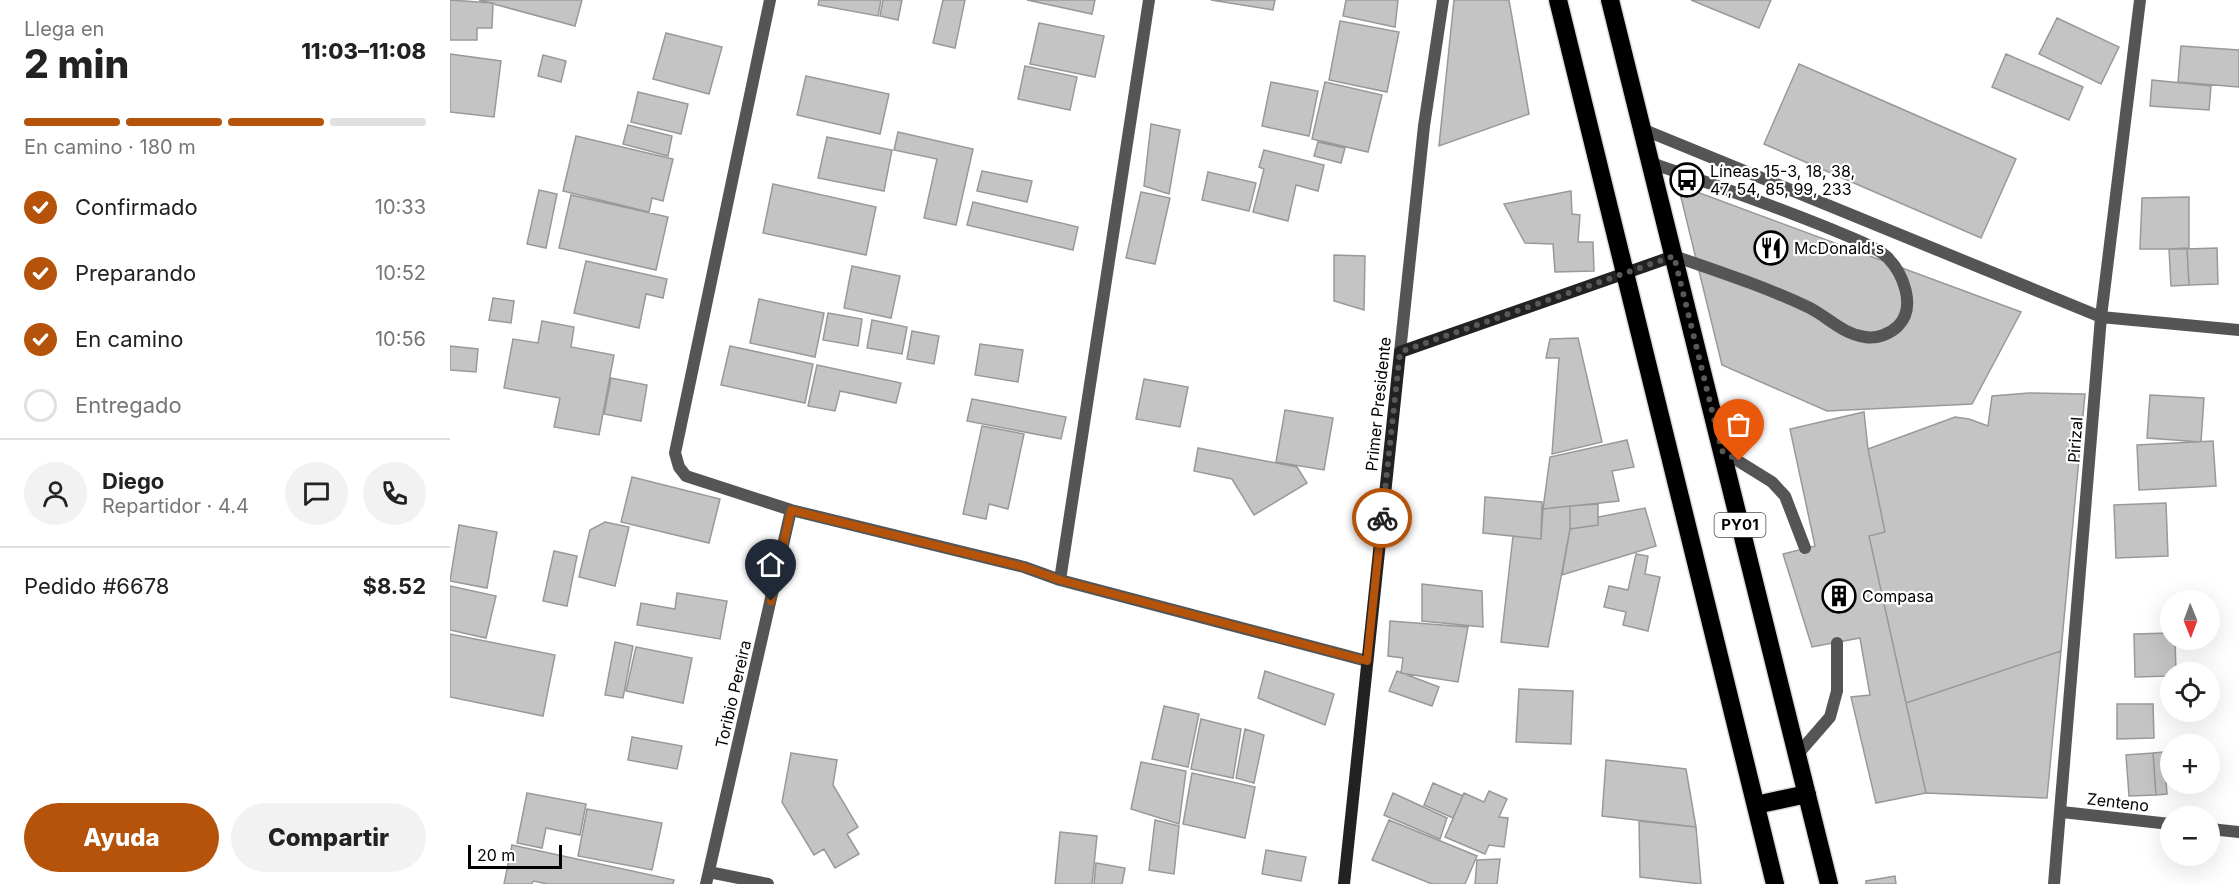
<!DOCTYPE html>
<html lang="es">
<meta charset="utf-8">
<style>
body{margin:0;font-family:Inter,sans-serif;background:#f2f2f2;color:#222;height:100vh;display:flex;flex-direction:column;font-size:22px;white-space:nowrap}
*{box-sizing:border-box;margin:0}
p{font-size:20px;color:#767676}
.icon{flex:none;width:33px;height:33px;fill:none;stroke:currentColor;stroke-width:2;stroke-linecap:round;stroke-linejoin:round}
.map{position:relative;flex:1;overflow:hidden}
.panel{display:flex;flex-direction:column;background:#fff;width:450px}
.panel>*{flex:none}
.needle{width:39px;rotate:179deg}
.controls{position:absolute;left:1710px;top:590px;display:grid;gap:12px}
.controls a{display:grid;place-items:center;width:60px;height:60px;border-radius:50%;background:#fff;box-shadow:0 6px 24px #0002;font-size:30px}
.scale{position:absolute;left:18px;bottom:15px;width:94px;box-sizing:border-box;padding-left:6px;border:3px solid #000;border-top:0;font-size:16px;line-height:21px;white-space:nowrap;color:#000;-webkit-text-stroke:4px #fff;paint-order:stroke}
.pin{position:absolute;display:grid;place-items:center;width:51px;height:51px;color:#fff;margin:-62px -26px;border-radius:50% 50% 50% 0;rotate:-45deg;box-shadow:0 0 6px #0007}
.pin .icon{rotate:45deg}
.courier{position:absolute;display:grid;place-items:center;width:60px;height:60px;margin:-30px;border:4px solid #b45309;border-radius:50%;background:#fff;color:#222;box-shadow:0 2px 8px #0007}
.head em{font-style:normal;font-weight:800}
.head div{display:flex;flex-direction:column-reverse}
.head{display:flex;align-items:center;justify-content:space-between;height:102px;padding:0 24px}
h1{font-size:39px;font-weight:800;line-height:45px}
.bar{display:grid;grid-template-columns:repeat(4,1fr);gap:9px 6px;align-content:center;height:72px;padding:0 24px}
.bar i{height:8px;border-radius:4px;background:#e0e0e0}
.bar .current{background:#b45309}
.bar p{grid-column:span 4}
.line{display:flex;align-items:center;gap:15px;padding:0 24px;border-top:2px solid #e0e0e0}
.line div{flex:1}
.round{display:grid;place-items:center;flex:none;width:63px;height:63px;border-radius:32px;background:#f2f2f2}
ol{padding:0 24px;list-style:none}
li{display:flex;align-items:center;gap:18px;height:66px}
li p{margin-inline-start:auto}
li .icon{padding:6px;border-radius:50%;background:#b45309;color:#fff;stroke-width:4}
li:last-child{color:#767676}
li i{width:33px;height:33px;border:3px solid #e0e0e0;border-radius:50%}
.action{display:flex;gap:12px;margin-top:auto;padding:12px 24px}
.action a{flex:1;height:69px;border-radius:36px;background:#b45309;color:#fff;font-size:24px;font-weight:800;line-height:69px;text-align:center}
.action a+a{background:#f2f2f2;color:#222}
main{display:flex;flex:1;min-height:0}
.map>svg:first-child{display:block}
.building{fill:#c4c4c4;stroke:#999;stroke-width:1.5}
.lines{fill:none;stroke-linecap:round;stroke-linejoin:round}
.highway-casing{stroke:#dbdbdb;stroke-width:21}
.lane{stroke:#555;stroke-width:12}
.street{stroke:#555;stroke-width:12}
.secondary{stroke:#222;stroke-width:12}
.highway{stroke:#000;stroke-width:18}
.done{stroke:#595959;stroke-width:6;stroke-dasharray:0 10.8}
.route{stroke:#b45309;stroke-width:8}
.labels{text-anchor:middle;stroke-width:4.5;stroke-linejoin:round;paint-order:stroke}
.shield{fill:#fff;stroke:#4c4c4c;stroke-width:1.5}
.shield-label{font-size:15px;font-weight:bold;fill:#000}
.poi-label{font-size:16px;fill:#000;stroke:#fff;text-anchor:start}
.street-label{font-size:16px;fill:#000;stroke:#fff}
</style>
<main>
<section class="panel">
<div class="head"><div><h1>2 min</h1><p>Llega en</p></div><em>11:03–11:08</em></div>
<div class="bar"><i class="current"></i><i class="current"></i><i class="current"></i><i></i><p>En camino · 180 m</p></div>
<ol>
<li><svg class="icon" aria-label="check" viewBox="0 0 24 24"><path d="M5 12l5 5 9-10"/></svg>Confirmado<p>10:33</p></li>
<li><svg class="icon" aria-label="check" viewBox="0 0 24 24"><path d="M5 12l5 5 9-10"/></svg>Preparando<p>10:52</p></li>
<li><svg class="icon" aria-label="check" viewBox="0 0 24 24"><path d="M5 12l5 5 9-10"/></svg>En camino<p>10:56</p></li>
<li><i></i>Entregado</li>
</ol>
<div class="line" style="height:108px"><a class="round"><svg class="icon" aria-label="person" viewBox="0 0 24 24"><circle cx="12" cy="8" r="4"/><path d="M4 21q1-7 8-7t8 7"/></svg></a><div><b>Diego</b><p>Repartidor · 4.4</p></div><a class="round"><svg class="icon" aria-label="chat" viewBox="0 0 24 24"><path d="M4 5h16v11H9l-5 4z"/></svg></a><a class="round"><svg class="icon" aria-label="phone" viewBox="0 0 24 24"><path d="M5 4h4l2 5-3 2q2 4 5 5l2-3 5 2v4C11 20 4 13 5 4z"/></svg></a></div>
<div class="line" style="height:78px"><div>Pedido #6678</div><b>$8.52</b></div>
<div class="action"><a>Ayuda</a><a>Compartir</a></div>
</section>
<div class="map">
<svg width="1789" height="884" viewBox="0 0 1789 884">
<rect width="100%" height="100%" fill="#fff"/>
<!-- building -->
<path class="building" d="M0,0l43,3 -1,25h-15v12h-27z
M29,0h103l-7,26z
M369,0h62l-3,16 -60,-11z
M433,0h19l-4,20 -18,-4z
M493,0h22l-10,48 -22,-5z
M577,0h68l-3,14z
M761,0h64l-2,10z
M896,0h52l-3,27 -52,-11z
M1004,0h55l20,114 -90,32z
M1241,0h80l-12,28z
M1607,18l62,29 -18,37 -62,-30z
M890,21l59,11 -12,60 -58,-12z
M589,23l65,13 -9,41 -65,-13z
M216,33l56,14 -13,47 -56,-15z
M1731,46l58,4v37l-61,-5z
M0,54l51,7 -7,56 -44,-5z
M1556,54l77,33 -14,33 -77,-33z
M93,55l23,6 -5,21 -23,-6z
M1349,64l217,95 -35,79 -217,-94z
M575,66l52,11 -7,33 -52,-11z
M356,76l83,18 -9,40 -83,-19z
M1702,80l59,6 -2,24 -59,-4z
M821,82l47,9 -9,45 -47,-10z
M875,82l57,13 -14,57 -56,-13z
M188,92l50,12 -7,30 -50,-12z
M701,124l29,6 -11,64 -25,-8z
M178,125l44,11 -4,20 -45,-12z
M448,132l75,17 -17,76 -32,-7 13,-59 -43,-9z
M126,136l97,23 -10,42 -11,-3 -3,14 -86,-21z
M377,137l65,13 -8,41 -66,-13z
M868,142l27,6 -4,15 -27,-7z
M814,150l60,15 -6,26 -22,-6 -8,36 -35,-9 11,-43 -5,-2z
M532,171l50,10 -5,21 -50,-11z
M758,172l48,11 -7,28 -47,-11z
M323,184l103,23 -10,48 -103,-22z
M1228,185l343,127 -49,92 -145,7 -105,-46z
M89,190l18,4 -11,54 -19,-4z
M1121,191l1,23 8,1 -2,27h15l1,29 -39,1 -2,-28 -28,-1 -21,-39z
M691,192l29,6 -15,66 -29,-6z
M121,195l97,22 -12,53 -97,-22z
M1739,197v52h-49l2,-51z
M523,202l105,25 -5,23 -106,-25z
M1737,248l2,37 -18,1 -2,-37z
M1767,248l1,36 -29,1 -2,-36z
M884,255l31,1 -1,54 -30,-9z
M136,261l81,18 -4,19 -17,-4 -7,34 -65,-15z
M402,266l48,10 -9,42 -47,-10z
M43,298l21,3 -3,22 -22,-3z
M309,299l65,14 -9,44 -65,-14z
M378,313l34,6 -4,27 -35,-6z
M422,320l35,7 -5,27 -35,-6z
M92,321l32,6 -3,20 43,8 -15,80 -45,-8 6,-29 -56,-10 9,-49 25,4z
M462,331l27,5 -5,28 -27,-5z
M1128,338l24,104 -50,12 7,-96h-13l4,-19z
M530,344l43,6 -5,32 -43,-7z
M0,346l28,3 -2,23 -26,-2z
M280,346l83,18 -8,39 -84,-18z
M367,365l84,18 -5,20 -56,-12 -5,20 -27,-5z
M161,378l36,7 -6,36 -37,-7z
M694,379l44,8 -8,40 -44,-8z
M1579,393l56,1 -24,257 -155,52 -37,-167 16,-4 -17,-83 87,-32 14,2 19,7 4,-30z
M1700,395l54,3 -3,44 -54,-4z
M522,399l94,18 -5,22 -94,-18z
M835,410l48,8 -9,52 -48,-8z
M1414,412l4,37 17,83 -16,4 57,257 -50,10 -25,-106 19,-2 -10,-57 -48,9 -29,-93 32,-8 -25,-117z
M532,426l42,8 -16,75 -19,-5 -3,15 -23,-5z
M1177,440l7,27 -22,4 7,30 -76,8 7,-52z
M1763,441l3,45 -77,4 -2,-45z
M748,448l99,19 10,16 -53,32 -22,-36 -38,-8z
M182,477l88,22 -11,44 -88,-21z
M1035,497l57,5 -1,37 -58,-6z
M1716,503l2,53 -52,2 -2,-53z
M1148,504v21l-28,4v-23z
M1120,506v23l-22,118 -47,-5 12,-106 28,3 2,-30z
M1195,508l11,38 -94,29 8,-46 28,-4v-8z
M155,522l24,5 -14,59 -36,-9 11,-47z
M9,525l38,7 -10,56 -37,-7z
M104,551l23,5 -10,50 -24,-5z
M1186,554l12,2 -3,18 15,3 -12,54 -25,-6 3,-13 -22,-5 5,-21 19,4z
M972,584l60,7 1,36 -61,-6z
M0,586l46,10 -10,42 -36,-8z
M227,593l50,8 -7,38 -83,-14 4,-22 34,6z
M940,621l78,6 -10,55 -57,-9 2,-15 -15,-2z
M1720,633v6h5l1,33h-6v4l-35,1 -1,-43z
M0,634l105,21 -12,61 -93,-19z
M165,642l18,4 -10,52 -18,-3z
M186,647l56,11 -9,45 -57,-12z
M1611,651l-14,147 -121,-5 -20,-90z
M815,671l69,23 -9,31 -67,-27z
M947,671l42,16 -7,19 -43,-15z
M1069,689l54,2 -2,53 -55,-2z
M1667,704h36l1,34 -37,1z
M714,706l35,8 -11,53 -36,-8z
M751,719l40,10 -8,49 -42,-9z
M795,729l19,6 -10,48 -18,-5z
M182,737l50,9 -5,23 -49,-9z
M1714,752l3,42 -11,1 -3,-42z
M341,753l46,7 -4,25 25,42 -11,7 12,20 -24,14 -11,-19 -10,6 -32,-53z
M1703,753l3,42 -27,1 -3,-41z
M1156,760l80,9 10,58 -94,-11z
M691,762l45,9 -7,53 -48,-15z
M742,773l63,14 -10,51 -62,-14z
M983,783l30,13 -10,22 -29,-13z
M1039,791l18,8 -8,18 9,1 -4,29 -15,-2 -4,9 -40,-17 19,-44 20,9z
M77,793l59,11 -6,31 -34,-7 -4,20 -25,-5z
M943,793l54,25 -7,21 -56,-24z
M137,809l75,14 -10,47 -74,-14z
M705,820l24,6 -5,48 -25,-4z
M939,820l88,36 -12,28h-33l-60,-24z
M1189,821l57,6 5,57 -61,-7z
M610,832l37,4 -5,48h-37z
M62,845l162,35 -1,4h-126l-13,-3 -3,3h-27z
M816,850l40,7 -5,24 -39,-7z
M1050,859l-3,25h-22l2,-24z
M646,863l29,5 -3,16h-28z
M1445,876l1,8h-30v-3z"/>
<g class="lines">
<defs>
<path id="highway" d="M1108,0l217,884
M1160,0l219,884
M1306,805l51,-11"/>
</defs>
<!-- highway casing -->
<use href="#highway" class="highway-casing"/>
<!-- lane -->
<path class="lane" d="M1201,163c59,20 117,41 175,64 16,7 48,18 61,30 16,16 30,50 11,69 -8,8 -21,13 -33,11 -22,-3 -36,-19 -55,-29 -44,-21 -90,-36 -136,-52
M1272,451l50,31 13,14 20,52
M1347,755l33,-38 7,-26v-48"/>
<!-- street -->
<path class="street" d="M320,0l-95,453 4,14 7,9 105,34 233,57 36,13 307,81
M1192,129l459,188 138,13
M950,352l24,-226 19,-126
M610,580l89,-580
M1612,812l108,12
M1760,829l29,3
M259,872l59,12
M256,884l85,-374
M1604,884l47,-567 39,-317"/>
<!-- secondary -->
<path class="secondary" d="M894,884l56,-532 274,-96"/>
<!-- highway -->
<use href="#highway" class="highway"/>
</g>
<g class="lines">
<!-- done -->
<path class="done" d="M932,518l18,-166 274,-96 48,195 17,10"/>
<!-- route -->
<path class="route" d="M321,601l20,-91 233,57 36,13 307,81 15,-143"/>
</g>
<!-- icons -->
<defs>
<symbol id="bus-ring" viewBox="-11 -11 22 22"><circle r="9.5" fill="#fff" stroke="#000" stroke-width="1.5"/><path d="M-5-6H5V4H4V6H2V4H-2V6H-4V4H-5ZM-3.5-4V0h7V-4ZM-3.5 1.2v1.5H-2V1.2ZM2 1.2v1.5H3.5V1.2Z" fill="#000"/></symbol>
<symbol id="restaurant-ring" viewBox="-11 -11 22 22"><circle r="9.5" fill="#fff" stroke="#000" stroke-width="1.5"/><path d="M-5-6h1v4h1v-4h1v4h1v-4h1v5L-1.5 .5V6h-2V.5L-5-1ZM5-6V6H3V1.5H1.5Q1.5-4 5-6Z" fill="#000"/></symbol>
<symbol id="building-ring" viewBox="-11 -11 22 22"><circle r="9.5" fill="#fff" stroke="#000" stroke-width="1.5"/><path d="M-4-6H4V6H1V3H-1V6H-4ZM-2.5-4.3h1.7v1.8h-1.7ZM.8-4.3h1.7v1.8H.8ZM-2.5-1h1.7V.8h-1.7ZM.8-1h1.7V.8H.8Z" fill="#000"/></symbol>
</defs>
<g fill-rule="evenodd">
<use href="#bus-ring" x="1218" y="161" width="38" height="38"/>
<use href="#restaurant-ring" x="1302" y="229" width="38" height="38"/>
<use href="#building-ring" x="1370" y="577" width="38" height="38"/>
</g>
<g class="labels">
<!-- shield labels -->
<rect class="shield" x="1264.5" y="513" width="51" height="24" rx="4.5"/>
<g class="shield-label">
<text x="1290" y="530">PY01</text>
</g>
<!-- poi labels -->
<g class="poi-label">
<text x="1260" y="177">Líneas 15-3, 18, 38,<tspan x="1260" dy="18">47, 54, 85, 99, 233</tspan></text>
<text x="1344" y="254">McDonald's</text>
<text x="1412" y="602">Compasa</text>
</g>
<!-- street labels -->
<g class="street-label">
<text transform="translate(928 404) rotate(-84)" y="6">Primer Presidente</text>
<text transform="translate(1625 440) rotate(-86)" y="6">Pirizal</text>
<text transform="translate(283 694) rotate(-77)" y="6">Toribio Pereira</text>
<text transform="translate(1668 802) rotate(7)" y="6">Zenteno</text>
</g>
</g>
</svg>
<div class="controls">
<a><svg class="needle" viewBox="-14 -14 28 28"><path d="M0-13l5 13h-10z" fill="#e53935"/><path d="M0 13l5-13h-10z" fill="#767676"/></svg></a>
<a><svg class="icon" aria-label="locate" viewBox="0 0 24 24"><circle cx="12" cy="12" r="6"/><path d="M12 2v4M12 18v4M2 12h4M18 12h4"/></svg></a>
<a>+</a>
<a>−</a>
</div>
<div class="scale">20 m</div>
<div class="pin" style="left:1289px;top:461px;background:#ea580c"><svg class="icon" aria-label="bag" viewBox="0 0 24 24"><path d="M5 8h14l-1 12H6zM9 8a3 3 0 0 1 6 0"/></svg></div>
<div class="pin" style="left:321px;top:601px;background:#1f2937"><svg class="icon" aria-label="home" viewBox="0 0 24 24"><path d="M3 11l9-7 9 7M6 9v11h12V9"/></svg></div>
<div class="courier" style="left:932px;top:518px"><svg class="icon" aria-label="bike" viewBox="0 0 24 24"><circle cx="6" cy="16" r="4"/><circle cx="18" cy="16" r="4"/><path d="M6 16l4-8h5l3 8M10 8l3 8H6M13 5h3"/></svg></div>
</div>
</main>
